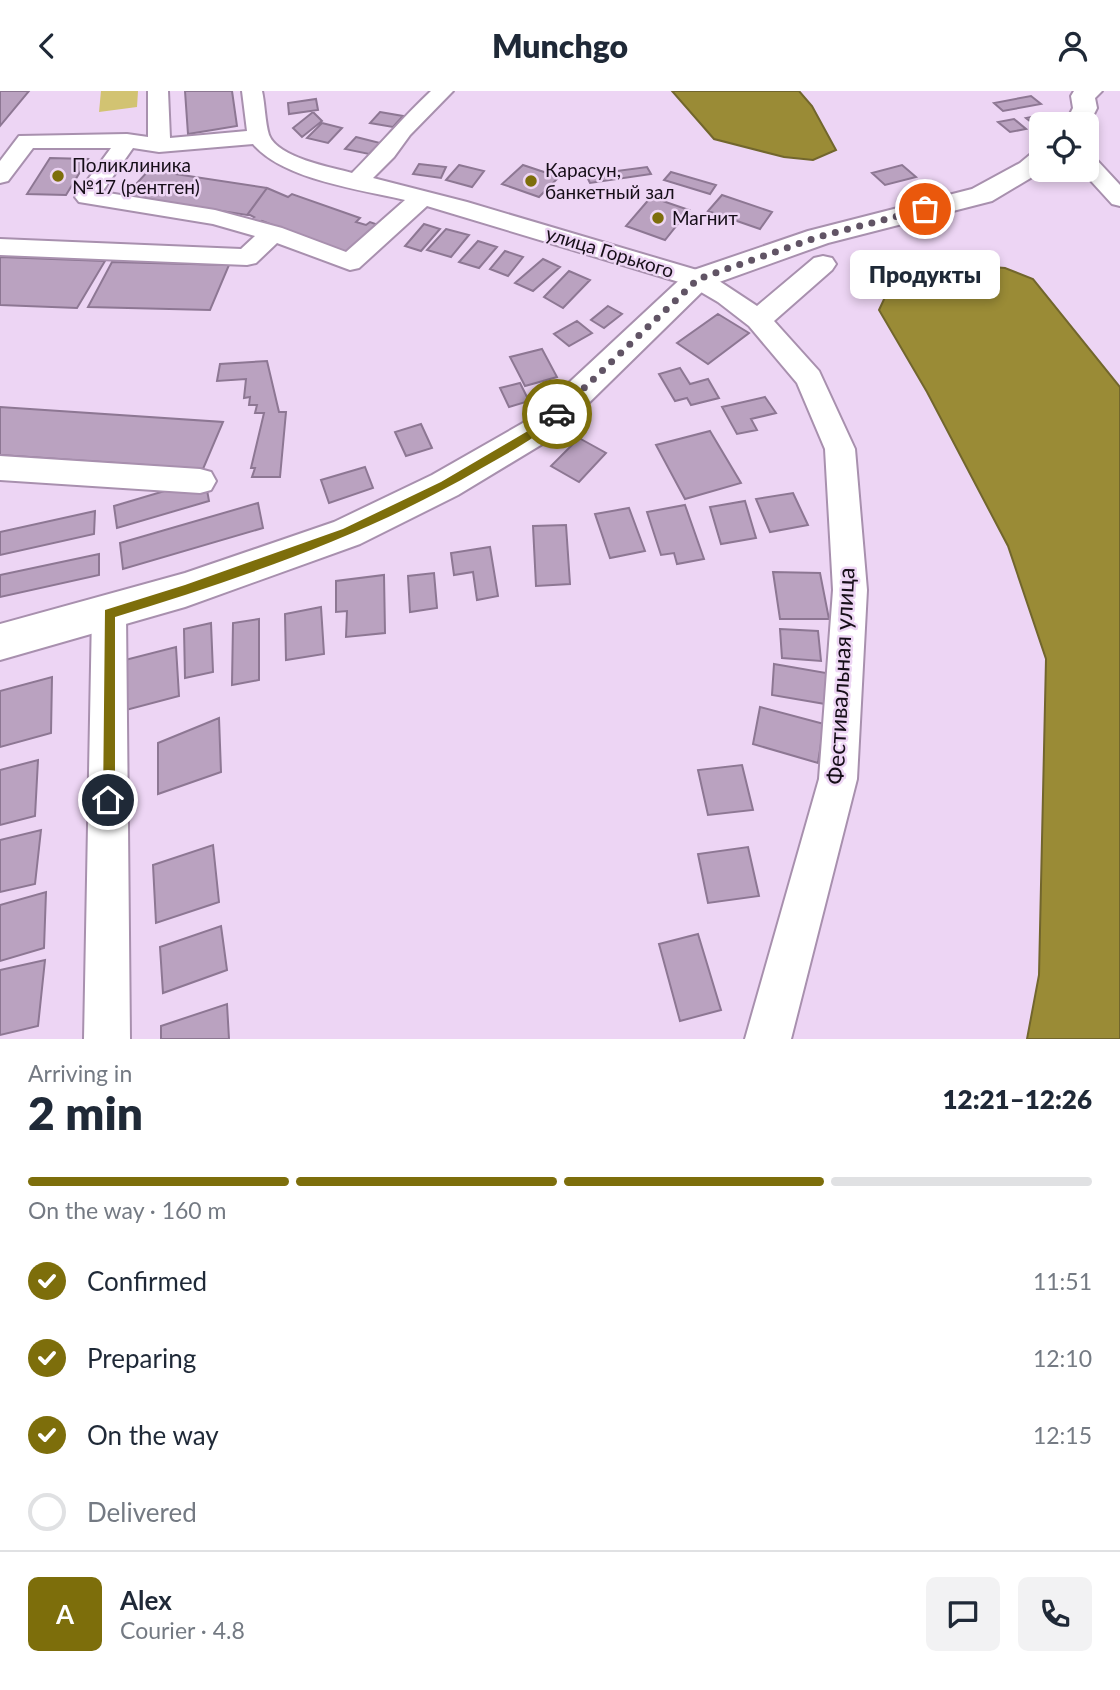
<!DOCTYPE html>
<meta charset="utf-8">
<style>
body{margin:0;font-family:Lato,sans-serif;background:#f2f2f3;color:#1f2937;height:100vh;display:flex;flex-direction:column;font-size:26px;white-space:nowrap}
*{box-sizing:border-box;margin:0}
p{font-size:23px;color:#747a83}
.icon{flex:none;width:38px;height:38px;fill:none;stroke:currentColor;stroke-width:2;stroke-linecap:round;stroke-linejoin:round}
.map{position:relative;height:948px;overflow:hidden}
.drawer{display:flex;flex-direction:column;background:#fff;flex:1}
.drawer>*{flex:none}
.buttons{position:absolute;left:1029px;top:21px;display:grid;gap:14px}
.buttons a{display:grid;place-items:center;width:70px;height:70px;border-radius:10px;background:#fff;box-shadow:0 4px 10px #0003;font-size:35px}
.pin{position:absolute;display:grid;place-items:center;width:60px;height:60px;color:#fff;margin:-30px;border:4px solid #fff;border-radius:50%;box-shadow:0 2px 7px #0007}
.courier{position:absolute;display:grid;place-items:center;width:70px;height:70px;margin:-35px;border:5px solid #7d6e0b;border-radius:50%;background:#fff;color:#222;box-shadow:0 2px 9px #0007}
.bubble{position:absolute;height:49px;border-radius:10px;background:#fff;box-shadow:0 4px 10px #0003;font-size:23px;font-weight:800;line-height:49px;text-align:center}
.overview em{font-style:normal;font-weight:800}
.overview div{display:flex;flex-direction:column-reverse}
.overview{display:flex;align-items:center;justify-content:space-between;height:119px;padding:0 28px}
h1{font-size:46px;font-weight:800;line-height:52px}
.bar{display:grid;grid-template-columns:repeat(4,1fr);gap:10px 7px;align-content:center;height:84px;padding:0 28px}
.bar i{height:9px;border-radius:5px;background:#e0e1e3}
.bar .on{background:#7d6e0b}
.bar p{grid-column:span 4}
.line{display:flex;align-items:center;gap:18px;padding:0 28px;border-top:2px solid #e0e1e3}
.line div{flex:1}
.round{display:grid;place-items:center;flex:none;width:74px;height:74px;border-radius:10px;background:#f2f2f3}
ol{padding:0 28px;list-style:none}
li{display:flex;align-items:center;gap:21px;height:77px}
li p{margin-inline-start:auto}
li .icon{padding:7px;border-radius:50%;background:#7d6e0b;color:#fff;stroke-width:4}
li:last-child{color:#747a83}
li i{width:38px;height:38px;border:4px solid #e0e1e3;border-radius:50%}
header{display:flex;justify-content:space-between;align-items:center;height:91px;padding:0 28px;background:#fff;font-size:32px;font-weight:800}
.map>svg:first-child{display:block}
.green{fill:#d2c372}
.water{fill:#9a8b36;stroke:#72662d;stroke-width:2}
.building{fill:#baa2c0;stroke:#8d7793;stroke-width:2}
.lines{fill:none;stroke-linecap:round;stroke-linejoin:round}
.minor-casing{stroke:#a890ae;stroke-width:4}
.major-casing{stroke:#a890ae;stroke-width:4}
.minor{fill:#fff;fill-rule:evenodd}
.major{fill:#fff;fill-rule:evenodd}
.route{fill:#7d6e0b}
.done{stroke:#615465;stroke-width:7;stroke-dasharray:0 12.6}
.poi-dot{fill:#7d6e0b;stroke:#edd5f4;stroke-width:2.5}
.labels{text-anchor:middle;stroke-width:5;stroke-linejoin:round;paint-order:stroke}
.far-poi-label{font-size:19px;fill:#160e18;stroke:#edd5f4;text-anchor:start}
.far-street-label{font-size:19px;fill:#160e18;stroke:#edd5f4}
.street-label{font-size:23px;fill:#160e18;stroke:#edd5f4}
</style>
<header><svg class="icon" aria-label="back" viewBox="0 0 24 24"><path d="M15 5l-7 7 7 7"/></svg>Munchgo<svg class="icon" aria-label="person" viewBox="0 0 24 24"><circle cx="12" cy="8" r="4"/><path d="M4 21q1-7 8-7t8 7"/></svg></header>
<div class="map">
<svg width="1120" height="948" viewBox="0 0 1120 948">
<rect width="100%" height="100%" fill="#edd5f4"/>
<!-- green -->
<path class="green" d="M101,0h37l-1,16 -38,5z"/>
<!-- water -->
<path class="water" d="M672,0h127l13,15 24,44 -23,10 -29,-3 -70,-18z
M979,175l26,2 28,11 87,108v652h-93l12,-64 7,-316 -38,-113 -81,-154 -48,-82 7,-15 19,-12z"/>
<!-- building -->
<path class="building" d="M0,0h29l-29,35z
M185,0h47l5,35 -49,8z
M1031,5l10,8 -38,7 -9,-8z
M316,8l2,11 -29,4 -1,-11z
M313,21l9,9 -20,16 -9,-9z
M380,21l23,4 -10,11 -23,-4z
M1047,23l10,8 -21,4 -10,-8z
M1014,28l12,10 -16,3 -12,-10z
M322,32l20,5 -14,15 -21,-5z
M356,46l24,6 -11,11 -24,-5z
M50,67l38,1 -22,36 -39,-1z
M419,73l27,3 -5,11 -28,-4z
M459,74l25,6 -12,16 -26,-7z
M523,74l36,12 -20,20 -37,-13z
M902,74l14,12 -31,8 -13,-12z
M647,76l4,7 -61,9 -4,-8z
M149,79l118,18 -20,27 -122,-19z
M671,81l45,13 -6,9 -46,-14z
M267,97l21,9 4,-3 68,24 -4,4 10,3 4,-3 11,4 -28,30 -91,-35 -3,3 -10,-4 5,-3 -6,-3z
M722,104l50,17 -12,17 -52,-18z
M651,106l38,13 -24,30 -39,-14z
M424,133l16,5 -19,22 -16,-5z
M446,138l23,6 -18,22 -24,-7z
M478,150l19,6 -18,21 -20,-6z
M505,160l18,6 -15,19 -18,-7z
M0,166l105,4 -28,47 -77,-3z
M543,168l17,8 -27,24 -18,-8z
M112,171l117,3 -19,45 -122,-3z
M569,180l21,9 -27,28 -19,-11z
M608,215l14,8 -18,14 -13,-8z
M718,223l31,19 -41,31 -31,-21z
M577,230l15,12 -23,13 -15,-12z
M542,258l15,28 -32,9 -15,-29z
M267,270l12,51h7l-6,65h-28l3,-9h-4l13,-55h-9l2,-8h-8l1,-8 -6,1 2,-19 -29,2 3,-17z
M680,277l10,16 18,-5 11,19 -28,7 -4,-7 -12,3 -16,-27z
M520,292l9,18 -20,6 -9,-19z
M765,306l11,16 -25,6 6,11 -20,4 -15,-27z
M0,316l223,15 -20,47 -203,-14z
M421,333l11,24 -26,8 -11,-24z
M710,340l31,52 -56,16 -29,-54z
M579,347l27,15 -27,29 -28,-16z
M365,376l8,21 -44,15 -8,-23z
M205,388l4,22 -92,27 -3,-22z
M793,402l15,32 -38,7 -14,-33z
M745,410l11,37 -35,6 -11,-37z
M258,412l5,25 -140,41 -3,-26z
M685,414l19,54 -27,5 -3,-11 -13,2 -14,-43z
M629,417l16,43 -35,7 -15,-44z
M95,420l-1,23 -94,21v-23z
M566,434l4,59 -34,2 -3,-60z
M490,456l8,49 -21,4 -4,-28 -19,3 -3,-22z
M99,463v21l-99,22v-22z
M773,481l47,1 9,46h-49z
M434,482l3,35 -27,4 -2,-36z
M384,484l1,58 -39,4 1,-26 -11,1v-31z
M321,516l3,47 -38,6 -1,-46z
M259,528v61l-27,5 1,-62z
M211,532l2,49 -28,6 -1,-49z
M780,538l38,2 3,30 -39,-3z
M176,556l3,49 -53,14 -1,-50z
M774,573l58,10 -1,31 -59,-10z
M52,586l-1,56 -51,14v-56z
M760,616l64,17 -6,39 -65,-19z
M219,627l2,54 -63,22v-51z
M38,669l-3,56 -35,9v-55z
M742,674l11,45 -45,5 -10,-45z
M41,739l-6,54 -35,8v-52z
M213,754l6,57 -63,21 -3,-58z
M748,756l11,49 -51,7 -10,-49z
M46,801l-2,56 -44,13v-56z
M221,835l6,44 -64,23 -3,-46z
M698,843l23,76 -41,11 -21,-77z
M45,869l-7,66 -38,9v-65z
M227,913l2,35h-68v-13z"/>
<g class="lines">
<defs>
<path id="minor" d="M148,0h20l2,47 77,-7 -5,-40h20c3,13 3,31 7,44 9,23 62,32 83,38 27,-27 51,-56 79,-82h22l-43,44 -16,22 -21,21 94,24 240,71 50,33 57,-48 9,-2 9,2 4,6 -4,6 -58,51 45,50 36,78 12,141 -10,189 -66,260h-46l74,-260 14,-189 -8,-141 -28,-66 -48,-57 -31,-24 -29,-17 -262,-79 -68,62 -9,2 -73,-27 -21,20 -9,2 -247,-10v-16l241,10 14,-13 -42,-12 -134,-22 -4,-5 36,-49h-78l-25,33 -8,2v-22l19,-25 108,-2 21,3zM253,53c31,36 107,45 152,56l-59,52 -64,-24 -67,-18 -113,-18 31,-44 26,4z
M1087,65l8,2 25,27v21l-8,-2 -31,-34h6z
M0,365l200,13 11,3 5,9 -5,9 -11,3 -200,-13z
M109,507l12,4 5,11 4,426h-46l8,-426 5,-11z"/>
<path id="major" d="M1074,0h28l-7,7 2,10 -10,20v-4h-22l8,-16 -2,-12z
M1041,60v19h3l-52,31 -164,42 -120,43 -154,151 -96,58 -98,49 -175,63 -185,53v-36l185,-51 149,-51 98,-47 98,-56 158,-147 120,-41 164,-42 48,-26 12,-10z"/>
</defs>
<!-- minor casing -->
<use href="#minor" class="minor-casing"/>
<!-- major casing -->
<use href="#major" class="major-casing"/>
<!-- minor -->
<use href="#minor" class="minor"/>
<!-- major -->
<use href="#major" class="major"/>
</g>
<!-- route -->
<path class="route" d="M557,319l3,1v5c-23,22 -52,37 -80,53 -114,67 -239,109 -365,148v183l-2,4h-10l2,-194 80,-25 158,-56 98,-47 97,-57z"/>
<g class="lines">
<!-- done -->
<path class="done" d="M557,323l141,-135 120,-42 107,-28"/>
</g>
<!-- markers -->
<g class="poi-dot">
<circle cx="58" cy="85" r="7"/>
<circle cx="531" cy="90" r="7"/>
<circle cx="658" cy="127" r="7"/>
</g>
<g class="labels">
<!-- far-poi labels -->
<g class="far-poi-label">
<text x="72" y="81">Поликлиника<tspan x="72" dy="22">№17 (рентген)</tspan></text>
<text x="545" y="86">Карасун,<tspan x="545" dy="22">банкетный зал</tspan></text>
<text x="672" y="134">Магнит</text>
</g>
<!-- far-street labels -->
<g class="far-street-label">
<text transform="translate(610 161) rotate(17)" y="7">улица Горького</text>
</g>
<!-- street labels -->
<g class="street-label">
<text transform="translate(841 585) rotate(-87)" y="8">Фестивальная улица</text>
</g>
</g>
</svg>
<div class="buttons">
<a><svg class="icon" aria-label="locate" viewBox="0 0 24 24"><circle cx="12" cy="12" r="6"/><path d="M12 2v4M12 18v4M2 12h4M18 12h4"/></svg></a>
</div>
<div class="pin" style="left:925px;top:118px;background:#ea580c"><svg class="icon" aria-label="bag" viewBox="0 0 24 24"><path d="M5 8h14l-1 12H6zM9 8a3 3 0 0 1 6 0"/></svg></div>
<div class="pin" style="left:108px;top:709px;background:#1f2937"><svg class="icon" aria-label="home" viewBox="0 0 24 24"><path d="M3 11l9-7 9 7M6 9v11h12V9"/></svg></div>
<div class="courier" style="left:557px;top:323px"><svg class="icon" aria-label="car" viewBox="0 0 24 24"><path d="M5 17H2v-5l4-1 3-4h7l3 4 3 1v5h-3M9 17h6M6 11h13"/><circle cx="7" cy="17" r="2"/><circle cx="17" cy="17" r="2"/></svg></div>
<div class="bubble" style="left:850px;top:159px;width:150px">Продукты</div>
</div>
<section class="drawer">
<div class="overview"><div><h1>2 min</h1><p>Arriving in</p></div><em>12:21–12:26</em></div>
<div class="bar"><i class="on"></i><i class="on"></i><i class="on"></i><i></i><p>On the way · 160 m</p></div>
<ol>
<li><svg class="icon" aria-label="check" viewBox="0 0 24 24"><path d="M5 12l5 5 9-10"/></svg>Confirmed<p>11:51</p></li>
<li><svg class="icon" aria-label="check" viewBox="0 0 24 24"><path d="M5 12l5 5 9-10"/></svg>Preparing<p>12:10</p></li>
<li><svg class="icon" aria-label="check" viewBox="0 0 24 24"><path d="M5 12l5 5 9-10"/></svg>On the way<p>12:15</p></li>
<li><i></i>Delivered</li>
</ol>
<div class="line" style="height:126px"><b class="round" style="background:#7d6e0b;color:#fff">A</b><div><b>Alex</b><p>Courier · 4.8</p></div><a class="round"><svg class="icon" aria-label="chat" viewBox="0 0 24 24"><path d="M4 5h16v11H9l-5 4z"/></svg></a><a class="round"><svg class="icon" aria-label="phone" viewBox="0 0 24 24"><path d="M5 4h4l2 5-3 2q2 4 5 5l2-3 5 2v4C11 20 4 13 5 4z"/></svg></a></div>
</section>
